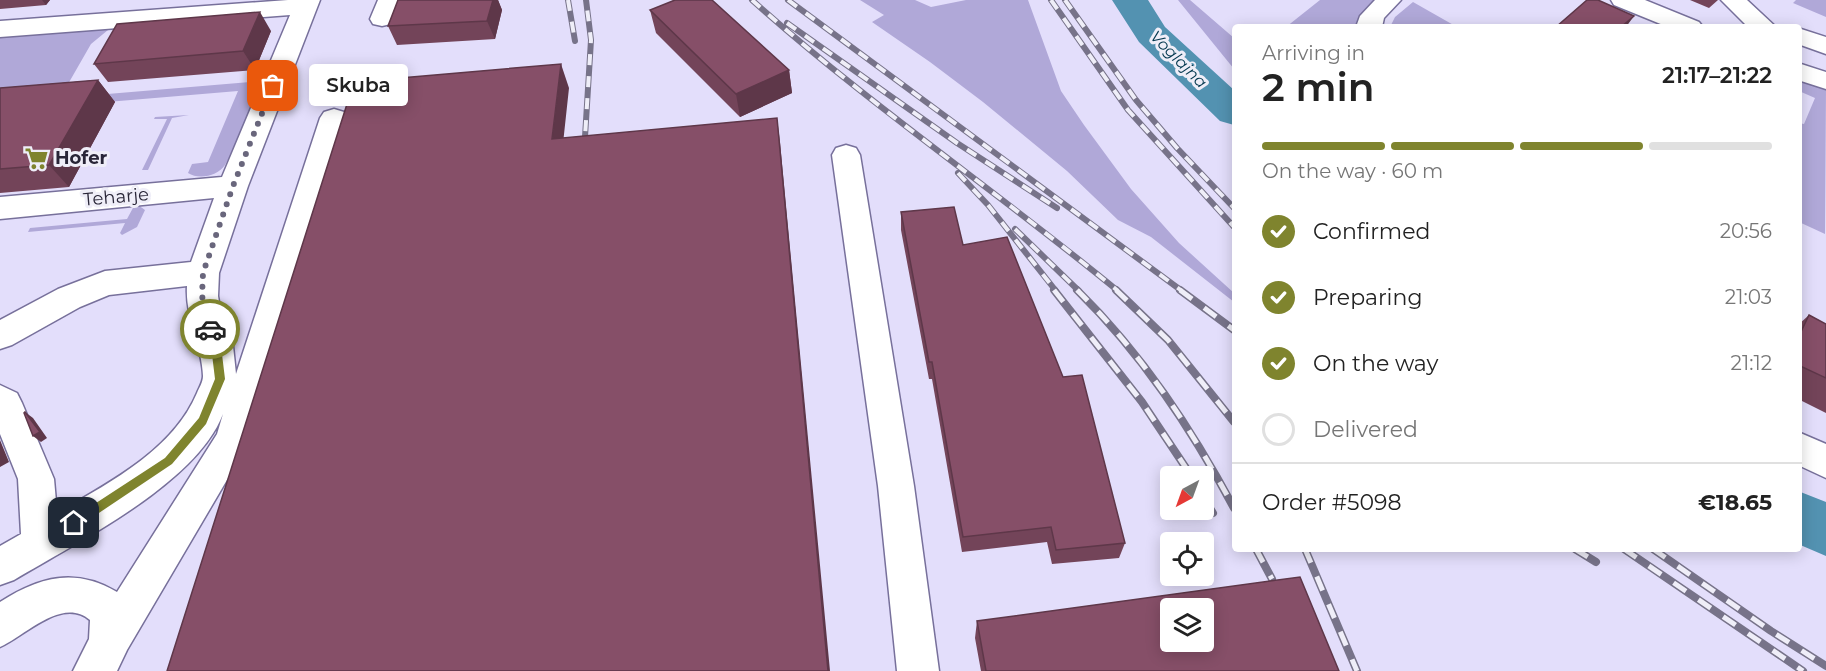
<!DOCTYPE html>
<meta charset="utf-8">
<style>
body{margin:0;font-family:Montserrat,sans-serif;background:#f2f2f2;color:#222;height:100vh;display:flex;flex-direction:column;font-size:22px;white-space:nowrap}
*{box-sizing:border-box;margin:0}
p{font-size:20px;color:#767676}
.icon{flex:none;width:33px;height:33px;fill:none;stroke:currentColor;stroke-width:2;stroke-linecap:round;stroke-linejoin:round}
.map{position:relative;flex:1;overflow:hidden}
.drawer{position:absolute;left:1232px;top:24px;width:570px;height:528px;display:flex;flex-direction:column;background:#fff;border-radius:6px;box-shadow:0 3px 15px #0003}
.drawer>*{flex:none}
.needle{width:39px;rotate:221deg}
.fabs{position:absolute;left:1160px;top:466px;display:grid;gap:12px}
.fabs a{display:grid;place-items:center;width:54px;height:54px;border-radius:6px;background:#fff;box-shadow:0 3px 15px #0003;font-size:30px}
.pin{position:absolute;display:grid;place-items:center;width:51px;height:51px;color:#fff;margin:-26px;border-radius:12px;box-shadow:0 3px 9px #0006}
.courier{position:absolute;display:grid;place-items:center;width:60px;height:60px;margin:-30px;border:4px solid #7f842e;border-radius:50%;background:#fff;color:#222;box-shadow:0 2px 8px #0007}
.bubble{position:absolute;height:42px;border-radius:6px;background:#fff;box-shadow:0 3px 15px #0003;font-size:20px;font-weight:600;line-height:42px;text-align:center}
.overview em{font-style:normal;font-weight:600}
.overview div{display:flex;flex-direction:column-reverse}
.overview{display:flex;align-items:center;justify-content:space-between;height:102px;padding:0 30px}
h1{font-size:39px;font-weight:600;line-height:45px}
.bar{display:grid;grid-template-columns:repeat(4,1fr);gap:9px 6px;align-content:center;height:72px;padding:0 30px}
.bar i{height:8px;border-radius:4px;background:#e0e0e0}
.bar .selected{background:#7f842e}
.bar p{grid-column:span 4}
.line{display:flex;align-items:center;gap:15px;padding:0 30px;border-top:2px solid #e0e0e0}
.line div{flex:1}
ol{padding:0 30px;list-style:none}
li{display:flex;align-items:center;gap:18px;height:66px}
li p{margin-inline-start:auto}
li .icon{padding:6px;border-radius:50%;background:#7f842e;color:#fff;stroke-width:4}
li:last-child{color:#767676}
li i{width:33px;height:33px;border:3px solid #e0e0e0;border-radius:50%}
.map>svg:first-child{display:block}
.green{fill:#b0a8d8}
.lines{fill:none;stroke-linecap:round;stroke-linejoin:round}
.river{fill:#5392b1;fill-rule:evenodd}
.minor-casing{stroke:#77709b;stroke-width:3}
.minor{fill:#fff;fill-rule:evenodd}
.rail-far1-casing{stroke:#777389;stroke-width:6}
.rail-casing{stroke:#777389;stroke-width:8}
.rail-far1{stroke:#efeef8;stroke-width:4;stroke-dasharray:11;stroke-linecap:butt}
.rail{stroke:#efeef8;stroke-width:5;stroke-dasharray:15;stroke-linecap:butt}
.wall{fill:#734459}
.shaded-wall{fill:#5e3749}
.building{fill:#864f68;stroke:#5e3749;stroke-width:1.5;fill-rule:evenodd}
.route{fill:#7f842e}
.done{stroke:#69667c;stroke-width:6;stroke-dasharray:0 10.8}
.labels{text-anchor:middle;stroke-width:6;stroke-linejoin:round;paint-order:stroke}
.far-water-label{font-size:16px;font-style:italic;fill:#00364d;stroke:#efeef8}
.poi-label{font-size:18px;font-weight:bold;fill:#282537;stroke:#efeef8;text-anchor:start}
.street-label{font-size:18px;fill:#282537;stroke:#efeef8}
</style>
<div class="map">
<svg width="1826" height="671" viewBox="0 0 1826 671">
<rect width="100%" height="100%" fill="#e3defb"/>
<!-- green -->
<path class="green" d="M860,0h55l16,7 35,-7h62l33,91 23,34 47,64 48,54 55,50v9l-83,-65 -33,-17 -51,-49 -84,-69 -53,-40 -58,-40 12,-7z
M1178,0h12l44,38v31z
M1320,0h54l-16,19 -3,8h-69z
M1796,0h30v17l-33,-14z
M1413,2l44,25h-67l5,-10z
M101,28l7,2 -17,14 -31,54 201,-17c-11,25 -22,61 -36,84 -7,11 -26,15 -37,8l4,-9 16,-2 30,-71 -238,20v-76z
M1798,79l28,10 -1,145 -26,-12v-99l5,1 11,-26 -16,-7z
M189,115l-17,3 -24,52h-6l25,-51h-13l1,-2z
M138,205l7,5 -8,17 -15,8 -2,-2 5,-10 -97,9 2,-4 97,-9 7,-13z"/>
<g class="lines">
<!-- river -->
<path class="river" d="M1112,0h36l17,27 69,63v35l-14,-4 -81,-79z
M1798,491l28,11v54l-28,-12z"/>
<defs>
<path id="minor" d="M288,0h32l-72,186 -29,87 -1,23 4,24 11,26 3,28 84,-256 4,-6 10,-3 10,3 4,6 -97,321 -124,211 -10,21h-44l16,-32 1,-19c-28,-24 -65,16 -90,27v-45c39,-25 75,-35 117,-10l100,-158 6,-20c-27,70 -146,128 -209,166l-14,5v-39l21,-12 -3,-55 -18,-45v-49l17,8 5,10 32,76 3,34c52,-30 116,-63 140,-120 2,-5 6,-11 6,-17 -1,-31 -18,-58 -16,-90l-78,9 -29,12 -68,38 -12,4v-29l58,-31 47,-18 86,-9 23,-64 -214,21v-22l222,-20 68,-162 -290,22v-16z
M378,0h24l-11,24 -9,2 -9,-2 -3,-5z
M1375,0h26l-17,18 -2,9h-26l4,-11z
M1611,0h34l54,22 4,5h-35l-54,-22z
M1721,0h26l29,27h-28z
M1798,28l28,9v17l-28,-10z
M1798,63l28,9v17l-28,-9z
M846,145l10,3 4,7 54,331 25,185h-42l-19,-185 -46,-331 4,-7z
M1798,432l28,12v34l-28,-13z"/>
</defs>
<!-- minor casing -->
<use href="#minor" class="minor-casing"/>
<!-- minor -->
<use href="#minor" class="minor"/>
<defs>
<path id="rail-far1" d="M568,0l7,41
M752,0c116,104 246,192 366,291
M788,0l394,291
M1051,0l77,110 106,117
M1065,0l71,100 41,48 57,60
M787,23l170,120 100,65
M584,153l7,-113 -5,-40
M958,173l30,32 68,86
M1015,229l64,62"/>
<path id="rail" d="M1054,290l88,112 50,75
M1077,290c65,64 114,138 157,218
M1116,290l52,50 66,82
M1180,290l54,40
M1203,497l10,16
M1256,549l16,30
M1305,549l52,122
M1575,549l21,13
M1624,549l179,122
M1653,549l118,82 55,35"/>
</defs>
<!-- rail-far1 casing -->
<use href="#rail-far1" class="rail-far1-casing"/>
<!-- rail casing -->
<use href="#rail" class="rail-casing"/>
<!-- rail-far1 -->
<use href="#rail-far1" class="rail-far1"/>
<!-- rail -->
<use href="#rail" class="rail"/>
</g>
<!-- wall -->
<path class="wall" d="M0,0h50l-4,5 -46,4z
M398,0h100l4,10 -7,29 -98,6 -9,-19z
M1690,0h28l-9,8z
M650,10l139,60 3,23 -52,24 -84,-84z
M271,31l-16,39 -147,12 -14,-18z
M98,80l17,22 -46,85 -69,6v-105z
M901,212l62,33 162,298 -6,15 -67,6 -5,-22 -85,10 -30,-173h-3l-28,-149z
M1809,315l17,9v89l-28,-14v-74z
M977,621l362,50h-358l-6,-33z"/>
<!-- shaded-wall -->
<path class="shaded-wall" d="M42,0h8l-4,5z
M493,0h5l4,10 -7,29 -8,-18z
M260,12l11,19 -16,39 -12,-19z
M1634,16l-8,11h-5z
M561,64l8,24 -8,74 -9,-23z
M789,70l3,23 -52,24 -4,-23z
M98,80l17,22 -46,85 -20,-22z
M777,118l3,24 50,529h-2z
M25,412l8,6 14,20 -6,4 -8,-6z
M0,440l9,22 -9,5z"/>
<!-- building -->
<path class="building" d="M398,0h95l-6,21 -99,5z
M675,0h37l77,70 -53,24 -86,-84z
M1587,0h11l36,16 -13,11h-65z
M260,12l-17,39 -149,13 23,-40z
M561,64l-9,75 225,-21 51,553h-661l187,-589z
M98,80l-49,85 -49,4v-81z
M954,207l9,38 44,-8 56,140 19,-2 43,168 -69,7 -5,-23 -88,10 -31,-175h-3l-28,-150z
M1809,315l17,9v54l-28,-13v-27z
M25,412l15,20 -7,4 -9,-23z
M1300,577l39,94h-353l-9,-50zM1170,609h33v33h-33z"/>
<!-- route -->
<path class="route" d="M210,326l4,1 7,19 4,33 -19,45 -34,40 -94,63h-8v-7l95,-62 34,-40 16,-39 -4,-33 -6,-17z"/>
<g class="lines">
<!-- done -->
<path class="done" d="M210,329l-8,-33 1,-23 30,-87 40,-100"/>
</g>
<!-- icons -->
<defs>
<symbol id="supermarket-bare" viewBox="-9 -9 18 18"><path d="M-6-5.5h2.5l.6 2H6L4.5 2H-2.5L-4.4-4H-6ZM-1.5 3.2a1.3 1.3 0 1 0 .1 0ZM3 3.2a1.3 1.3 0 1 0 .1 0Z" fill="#7f842e" stroke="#efeef8" stroke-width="2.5" paint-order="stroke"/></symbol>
</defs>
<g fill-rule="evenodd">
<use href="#supermarket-bare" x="20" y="142" width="33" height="33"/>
</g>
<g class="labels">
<!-- far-water labels -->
<g class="far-water-label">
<text transform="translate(1179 59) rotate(45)" y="6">Voglajna</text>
</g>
<!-- poi labels -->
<g class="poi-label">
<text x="55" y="164">Hofer</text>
</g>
<!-- street labels -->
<g class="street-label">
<text transform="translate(116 197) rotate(-5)" y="6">Teharje</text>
</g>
</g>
</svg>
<div class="fabs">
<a><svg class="needle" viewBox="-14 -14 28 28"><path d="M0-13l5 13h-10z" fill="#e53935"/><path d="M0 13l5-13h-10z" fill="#767676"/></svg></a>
<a><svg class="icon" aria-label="locate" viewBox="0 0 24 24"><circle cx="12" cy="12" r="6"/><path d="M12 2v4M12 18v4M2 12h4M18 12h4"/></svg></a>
<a><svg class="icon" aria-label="layers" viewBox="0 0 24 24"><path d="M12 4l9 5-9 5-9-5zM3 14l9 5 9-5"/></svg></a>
</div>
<div class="pin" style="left:273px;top:86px;background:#ea580c"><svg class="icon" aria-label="bag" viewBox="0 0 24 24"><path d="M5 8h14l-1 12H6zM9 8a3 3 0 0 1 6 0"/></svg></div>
<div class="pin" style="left:74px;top:523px;background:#1f2937"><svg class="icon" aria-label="home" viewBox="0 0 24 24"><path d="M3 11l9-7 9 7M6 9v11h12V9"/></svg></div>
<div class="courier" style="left:210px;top:329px"><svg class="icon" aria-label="car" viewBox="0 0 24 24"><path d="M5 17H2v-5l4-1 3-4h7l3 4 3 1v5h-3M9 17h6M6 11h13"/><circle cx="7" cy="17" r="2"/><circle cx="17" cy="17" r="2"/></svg></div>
<div class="bubble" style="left:309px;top:64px;width:99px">Skuba</div>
<section class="drawer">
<div class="overview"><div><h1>2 min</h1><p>Arriving in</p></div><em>21:17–21:22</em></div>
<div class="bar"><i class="selected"></i><i class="selected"></i><i class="selected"></i><i></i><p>On the way · 60 m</p></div>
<ol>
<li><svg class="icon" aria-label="check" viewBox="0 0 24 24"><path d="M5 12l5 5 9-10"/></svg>Confirmed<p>20:56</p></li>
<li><svg class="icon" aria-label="check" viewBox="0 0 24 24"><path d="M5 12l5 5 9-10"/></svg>Preparing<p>21:03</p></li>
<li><svg class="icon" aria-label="check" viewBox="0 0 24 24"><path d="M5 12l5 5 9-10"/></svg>On the way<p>21:12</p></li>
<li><i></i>Delivered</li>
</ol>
<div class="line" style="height:78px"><div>Order #5098</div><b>€18.65</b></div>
</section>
</div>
